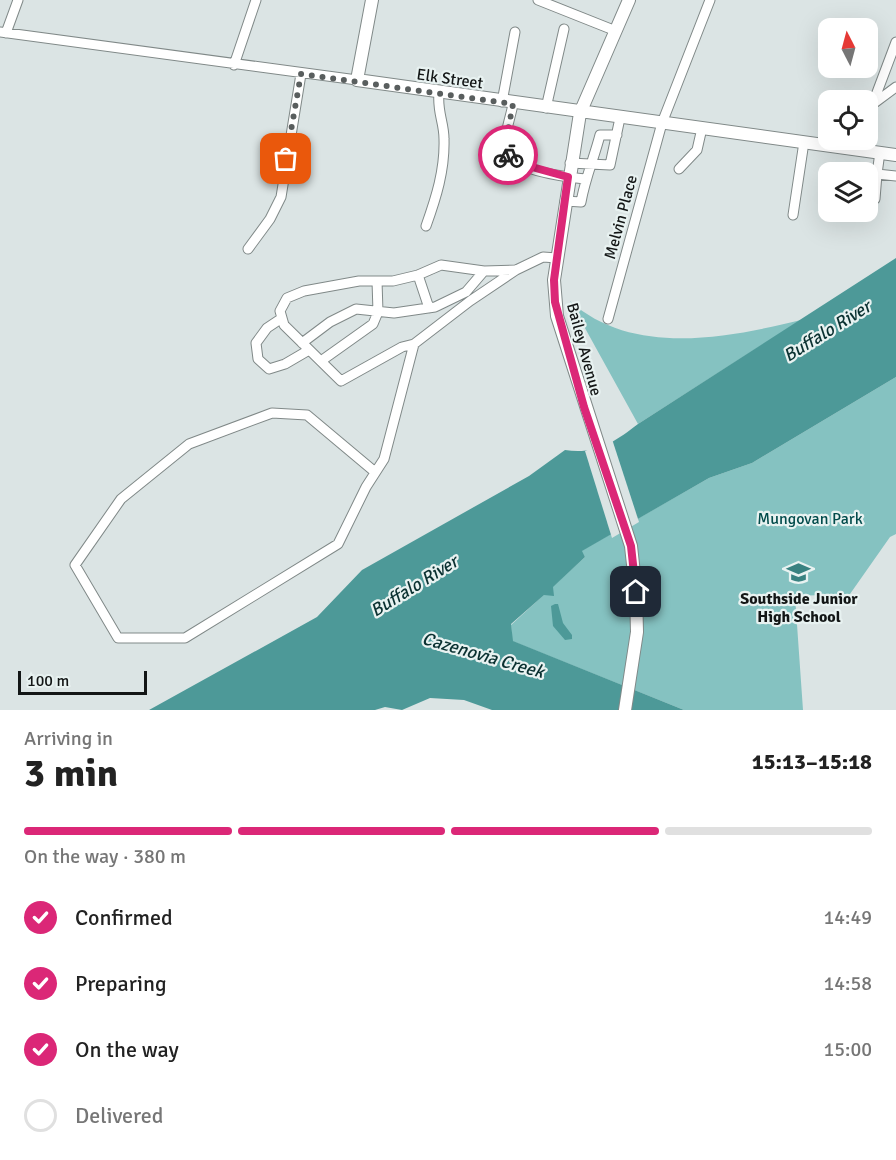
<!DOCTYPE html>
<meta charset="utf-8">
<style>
body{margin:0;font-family:Signika,sans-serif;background:#f6f6f6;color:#222;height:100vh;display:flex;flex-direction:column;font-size:22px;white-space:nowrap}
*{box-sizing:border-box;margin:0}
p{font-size:20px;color:#767676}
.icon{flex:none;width:33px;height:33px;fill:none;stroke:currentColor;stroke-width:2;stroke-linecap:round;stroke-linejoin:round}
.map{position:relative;height:710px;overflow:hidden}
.panel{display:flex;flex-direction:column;background:#fff;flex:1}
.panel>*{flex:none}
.needle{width:39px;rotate:354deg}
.fabs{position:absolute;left:818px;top:18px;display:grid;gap:12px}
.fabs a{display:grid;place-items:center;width:60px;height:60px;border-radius:12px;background:#fff;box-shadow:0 6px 24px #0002;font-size:30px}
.scale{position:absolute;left:18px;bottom:15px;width:129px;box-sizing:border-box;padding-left:6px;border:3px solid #131616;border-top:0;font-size:16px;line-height:21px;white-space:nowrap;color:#131616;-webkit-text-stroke:4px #e8f2f1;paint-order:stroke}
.pin{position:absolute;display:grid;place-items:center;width:51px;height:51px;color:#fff;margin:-26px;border-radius:12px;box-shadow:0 3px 9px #0006}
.courier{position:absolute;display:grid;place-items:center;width:60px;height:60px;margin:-30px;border:4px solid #db2777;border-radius:50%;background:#fff;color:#222;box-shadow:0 2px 8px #0007}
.overview em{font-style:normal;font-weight:800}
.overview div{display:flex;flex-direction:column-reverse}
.overview{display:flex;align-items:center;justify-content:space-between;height:102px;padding:0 24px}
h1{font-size:39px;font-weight:800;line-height:45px}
.bar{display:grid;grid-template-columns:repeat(4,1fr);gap:9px 6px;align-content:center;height:72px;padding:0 24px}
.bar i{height:8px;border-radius:4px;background:#e0e0e0}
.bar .active{background:#db2777}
.bar p{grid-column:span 4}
ol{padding:0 24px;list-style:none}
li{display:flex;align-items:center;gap:18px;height:66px}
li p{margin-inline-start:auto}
li .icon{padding:6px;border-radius:50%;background:#db2777;color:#fff;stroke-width:4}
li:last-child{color:#767676}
li i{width:33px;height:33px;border:3px solid #e0e0e0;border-radius:50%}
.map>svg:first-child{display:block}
.green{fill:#85c2c1}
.water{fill:#4d9998}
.pier{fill:#dbe4e4}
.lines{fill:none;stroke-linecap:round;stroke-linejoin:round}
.minor-casing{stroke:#808988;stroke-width:11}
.major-casing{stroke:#808988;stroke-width:14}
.minor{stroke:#fff;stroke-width:9}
.major{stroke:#fff;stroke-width:12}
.done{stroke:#595e5e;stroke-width:6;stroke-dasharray:0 10.8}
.route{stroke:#db2777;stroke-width:8}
.labels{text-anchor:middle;stroke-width:4.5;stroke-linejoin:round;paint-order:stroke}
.street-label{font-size:16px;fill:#131616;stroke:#e8f2f1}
.park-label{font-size:16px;fill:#024b4b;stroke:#e8f2f1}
.poi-label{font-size:16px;font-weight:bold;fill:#131616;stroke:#e8f2f1}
.water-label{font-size:18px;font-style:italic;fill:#0a3131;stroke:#e8f2f1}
</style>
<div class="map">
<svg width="896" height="710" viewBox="0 0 896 710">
<rect width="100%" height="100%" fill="#dbe4e4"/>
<!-- green -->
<path class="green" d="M570,301c62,56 157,37 231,19l-163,104z
M896,377v157l-6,3 -40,57 -55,2 8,114h-119l-172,-69 -1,-16 74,-68 -4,-6 128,-73 43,-15z"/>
<!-- water -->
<path class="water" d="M896,258v119l-144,86 -43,15 -127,73 3,6 -32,30 1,9 -10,-1 -33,29 2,17 171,69h-192l-28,-10 -34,-2 -28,12 -17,-3 -10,3h-226l168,-93 45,-47 167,-94 36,-26c30,5 50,-8 73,-26z
M555,604h3l5,19 9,12v4l-7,1 -12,-14 -2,-20z"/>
<!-- pier -->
<path class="pier" d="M612,439l27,83 -27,16 -27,-87z"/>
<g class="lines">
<defs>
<path id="minor" d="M538,0l78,31
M0,32l357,48
M6,33l12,-33
M234,65l22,-65
M502,102l13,-70
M513,104c-2,13 -12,37 -6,50 9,17 60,23 78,25
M873,104l23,-17
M546,108l18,-79
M867,129l3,-18 26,-69
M864,150l2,-10
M880,152l-3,22 19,2
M570,163l40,2 10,-47
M679,169l18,-19 5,-22
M875,199l2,-25
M565,201l16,1c4,-23 13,-44 19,-67h17
M793,215l11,-73
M426,226c10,-28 19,-56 18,-87 0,-17 -7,-27 -5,-46
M248,249l22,-30 11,-22 20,-123
M418,275l11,33
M282,318l-15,10 -11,15 2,16 11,10 16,-5 24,-14
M608,319l54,-196 48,-123
M302,343l28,-21 26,-13 38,4 41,-6 31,-15 18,-21
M414,344l-12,3 -61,34 -57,-56 -4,-14 7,-13 17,-7 55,-10h34l25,-6 23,-10 43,6 31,-1
M321,361l52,-37 5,-12 -1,-31
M375,472l-68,-57 -35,-2 -83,31 -68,55 -46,66 43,73h67l153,-94 28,-57 18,-28 30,-115 56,-43 46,-31 27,-13 14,1"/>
<path id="major" d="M372,0l-15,80 539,75
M625,710l12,-78 -1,-40 -5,-46 -74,-230 -3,-36 26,-167 49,-113"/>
</defs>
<!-- minor casing -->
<use href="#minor" class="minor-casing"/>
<!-- major casing -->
<use href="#major" class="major-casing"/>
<!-- minor -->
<use href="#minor" class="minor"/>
<!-- major -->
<use href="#major" class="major"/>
</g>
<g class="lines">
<!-- done -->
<path class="done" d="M286,159l15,-85 212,30 -7,36 2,15"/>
<!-- route -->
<path class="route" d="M508,155l6,7 54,15 -14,103 1,22 29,105 47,139 5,46"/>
</g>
<!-- icons -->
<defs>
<symbol id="school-bare" viewBox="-9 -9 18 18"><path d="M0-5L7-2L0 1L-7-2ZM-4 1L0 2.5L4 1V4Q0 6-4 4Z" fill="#398281" stroke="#e8f2f1" stroke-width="2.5" paint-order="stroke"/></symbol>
</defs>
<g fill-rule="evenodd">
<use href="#school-bare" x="782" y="556" width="33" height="33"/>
</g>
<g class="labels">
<!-- street labels -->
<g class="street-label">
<text transform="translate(450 78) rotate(8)" y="6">Elk Street</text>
<text transform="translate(620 217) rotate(-75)" y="6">Melvin Place</text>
<text transform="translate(585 349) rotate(75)" y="6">Bailey Avenue</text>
</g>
<!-- park labels -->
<g class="park-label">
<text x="810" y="524">Mungovan Park</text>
</g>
<!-- poi labels -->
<g class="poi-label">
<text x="799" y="604">Southside Junior<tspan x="799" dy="18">High School</tspan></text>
</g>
<!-- water labels -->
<g class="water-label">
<text transform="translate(827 331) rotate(-32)" y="6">Buffalo River</text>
<text transform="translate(414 586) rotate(-32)" y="6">Buffalo River</text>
<text transform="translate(483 655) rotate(16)" y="6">Cazenovia Creek</text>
</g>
</g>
</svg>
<div class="fabs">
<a><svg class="needle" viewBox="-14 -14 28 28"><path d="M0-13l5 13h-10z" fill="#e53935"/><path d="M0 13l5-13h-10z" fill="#767676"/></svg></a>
<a><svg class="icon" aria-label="locate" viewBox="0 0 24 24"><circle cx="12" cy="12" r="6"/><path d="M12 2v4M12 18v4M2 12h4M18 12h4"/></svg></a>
<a><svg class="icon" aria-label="layers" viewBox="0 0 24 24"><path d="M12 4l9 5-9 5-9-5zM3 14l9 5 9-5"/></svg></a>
</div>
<div class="scale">100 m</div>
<div class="pin" style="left:286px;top:159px;background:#ea580c"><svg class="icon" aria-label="bag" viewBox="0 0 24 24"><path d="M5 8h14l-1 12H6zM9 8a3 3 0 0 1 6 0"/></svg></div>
<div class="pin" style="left:636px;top:592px;background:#1f2937"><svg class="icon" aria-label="home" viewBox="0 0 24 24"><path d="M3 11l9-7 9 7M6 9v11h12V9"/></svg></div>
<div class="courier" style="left:508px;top:155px"><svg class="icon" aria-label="bike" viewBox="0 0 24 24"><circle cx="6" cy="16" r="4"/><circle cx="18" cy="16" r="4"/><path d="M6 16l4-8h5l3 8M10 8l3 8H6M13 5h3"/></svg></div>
</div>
<section class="panel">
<div class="overview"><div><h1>3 min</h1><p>Arriving in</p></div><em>15:13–15:18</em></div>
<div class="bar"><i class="active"></i><i class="active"></i><i class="active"></i><i></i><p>On the way · 380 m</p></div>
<ol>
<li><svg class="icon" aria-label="check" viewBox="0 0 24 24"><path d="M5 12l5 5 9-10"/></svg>Confirmed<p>14:49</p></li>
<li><svg class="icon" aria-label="check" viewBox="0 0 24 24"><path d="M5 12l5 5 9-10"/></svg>Preparing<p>14:58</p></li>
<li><svg class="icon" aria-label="check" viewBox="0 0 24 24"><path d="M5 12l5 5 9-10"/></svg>On the way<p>15:00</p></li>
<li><i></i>Delivered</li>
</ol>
</section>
